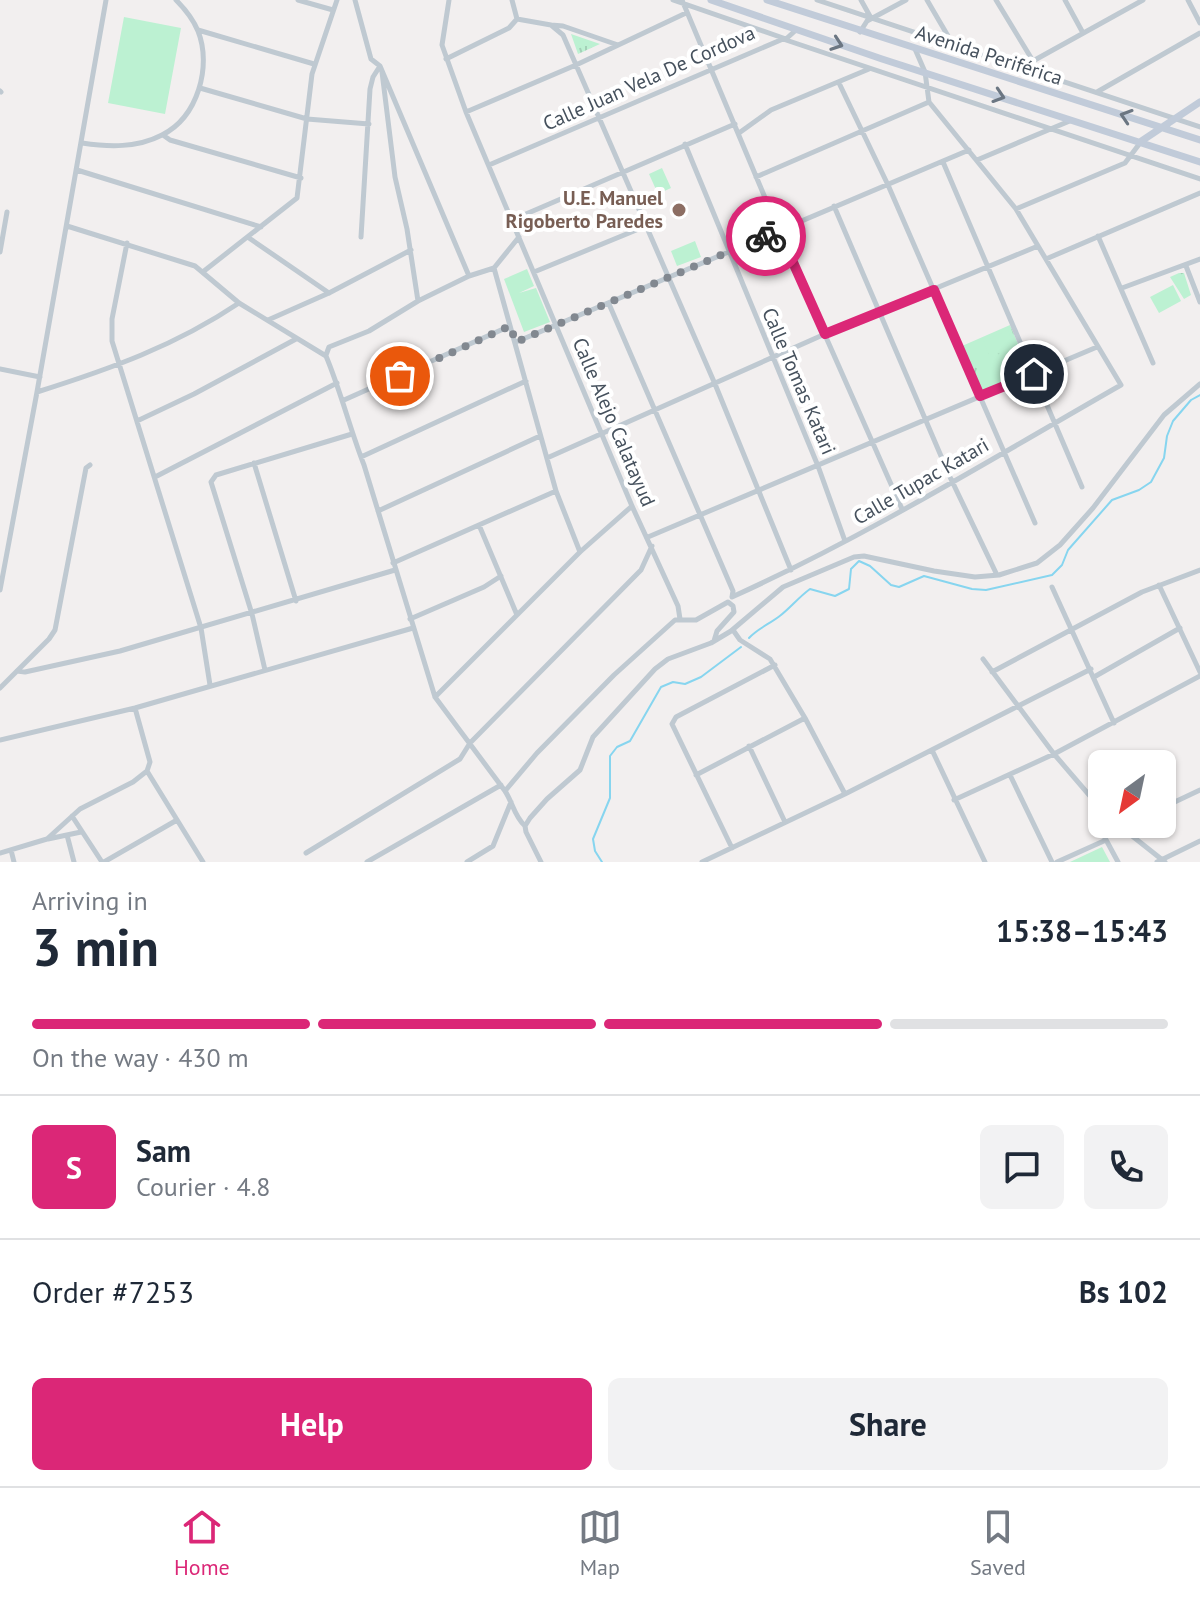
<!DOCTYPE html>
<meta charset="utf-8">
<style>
body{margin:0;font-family:"PT Sans",sans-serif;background:#f2f2f3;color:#1f2937;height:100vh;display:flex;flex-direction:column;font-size:30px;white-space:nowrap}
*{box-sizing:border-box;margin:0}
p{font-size:26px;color:#747a83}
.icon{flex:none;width:44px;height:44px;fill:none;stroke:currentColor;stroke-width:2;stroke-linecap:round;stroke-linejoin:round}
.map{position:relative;height:862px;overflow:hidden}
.panel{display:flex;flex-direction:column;background:#fff;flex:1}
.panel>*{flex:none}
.needle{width:52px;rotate:213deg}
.tools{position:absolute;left:1088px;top:750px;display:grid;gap:16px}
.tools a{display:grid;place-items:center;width:88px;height:88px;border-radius:12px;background:#fff;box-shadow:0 2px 6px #0004;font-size:40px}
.pin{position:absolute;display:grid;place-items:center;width:68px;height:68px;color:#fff;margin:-34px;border:4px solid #fff;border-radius:50%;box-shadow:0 2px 8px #0007}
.courier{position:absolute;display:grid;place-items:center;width:80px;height:80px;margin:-40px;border:6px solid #db2777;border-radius:50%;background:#fff;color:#222;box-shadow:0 2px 10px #0007}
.headline em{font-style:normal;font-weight:800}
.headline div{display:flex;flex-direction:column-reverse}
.headline{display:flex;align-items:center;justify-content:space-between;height:136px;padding:0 32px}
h1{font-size:52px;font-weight:800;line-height:60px}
.bar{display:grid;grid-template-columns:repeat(4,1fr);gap:12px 8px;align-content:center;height:96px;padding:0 32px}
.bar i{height:10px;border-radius:6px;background:#e0e1e3}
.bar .current{background:#db2777}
.bar p{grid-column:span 4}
.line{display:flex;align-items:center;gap:20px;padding:0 32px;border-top:2px solid #e0e1e3}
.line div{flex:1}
.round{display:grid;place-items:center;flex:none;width:84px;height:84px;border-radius:12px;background:#f2f2f3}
.cta{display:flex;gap:16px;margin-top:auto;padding:16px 32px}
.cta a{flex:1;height:92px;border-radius:12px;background:#db2777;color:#fff;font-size:32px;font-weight:800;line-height:92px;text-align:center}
.cta a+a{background:#f2f2f3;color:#1f2937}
.menu{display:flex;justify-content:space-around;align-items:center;height:112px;border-top:2px solid #e0e1e3;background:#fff;font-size:22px;color:#747a83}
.menu a{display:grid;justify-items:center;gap:4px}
.menu .current{color:#db2777}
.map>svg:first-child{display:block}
.grass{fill:url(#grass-tufts)}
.pitch{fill:#bcf1d2}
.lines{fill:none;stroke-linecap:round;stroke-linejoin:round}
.stream{stroke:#87d5ef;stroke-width:2}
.street{stroke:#bfc9d1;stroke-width:5}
.secondary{stroke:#c1cbd9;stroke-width:7}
.oneway{stroke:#6b7682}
.done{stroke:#828890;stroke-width:8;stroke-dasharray:0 14.4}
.route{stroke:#db2777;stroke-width:10}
.education-dot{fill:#8d6e63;stroke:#fff;stroke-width:3}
.labels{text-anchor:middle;stroke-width:8;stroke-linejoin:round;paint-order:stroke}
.street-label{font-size:20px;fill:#46515d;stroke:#fff}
.education-label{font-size:20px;font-weight:bold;fill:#785e54;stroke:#fff;text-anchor:end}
</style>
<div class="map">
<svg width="1200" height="862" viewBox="0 0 1200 862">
<defs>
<pattern id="grass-tufts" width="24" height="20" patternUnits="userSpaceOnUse" patternTransform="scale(2)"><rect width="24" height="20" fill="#bcf1d2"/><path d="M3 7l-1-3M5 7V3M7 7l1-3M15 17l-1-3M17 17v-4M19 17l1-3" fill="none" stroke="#a3d0b7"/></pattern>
</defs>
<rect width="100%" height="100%" fill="#f2efef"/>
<!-- grass -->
<path class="grass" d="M571,34l29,10 -22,10z
M1179,273h5l7,22 -7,4 -14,-22z
M1010,325l20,47 -48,21 -20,-47z
M1102,847l8,15h-40z"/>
<!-- pitch -->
<path class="pitch" d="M124,17l57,11 -16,86 -57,-11z
M662,168l9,20 -13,6 -9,-20z
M695,241l6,16 -24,9 -6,-15z
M527,269l7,17 -15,7 17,-5 14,34 -26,10 -20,-53z
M1173,285l8,16 -22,12 -9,-16z
M1008,330l6,17 -24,10 -7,-15z"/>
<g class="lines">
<!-- stream -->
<path class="stream" d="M749,638c9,-10 21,-14 32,-23 10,-8 18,-18 29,-26l25,7 14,-7 2,-20 8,-8 11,5 21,19 8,2 25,-11 48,13 14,1 66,-15 10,-10 6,-15 44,-50 27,-10 12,-8 13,-24 3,-22 6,-15 18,-21 9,-5
M602,862l-7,-11 -2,-12 17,-41v-42l7,-9 13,-6 31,-54 12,-5 12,2 16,-7 40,-30"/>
<!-- street -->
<path class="street" d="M298,0l35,10
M355,0l16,59 9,7 89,210
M449,0l-7,45 24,67 166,394 46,100 2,13
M512,0l5,19
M673,0l113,39 10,-9
M682,0l97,231 123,278
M817,0l383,127
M861,0l10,18
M927,0l21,36v9
M996,0l37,61 -7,9
M1065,0l18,33
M1188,0l12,23
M517,19l34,6 12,10 152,349 76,186
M551,25l12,1 55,19
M198,30l116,34
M860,32l7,-11 39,-21
M446,59l63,-31 8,-9
M1033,61l110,-61
M382,72l13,105 12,52 11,72
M839,83l49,102 147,338
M200,88l107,31 62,5
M0,91l1,1
M1097,92l103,-59
M466,112l110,-47 110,-52
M739,133l32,-23 98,-41
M163,135l7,5 131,38
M82,143c27,4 55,5 80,-8 36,-18 50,-69 36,-104 -5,-12 -13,-22 -22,-31
M685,144l133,322 27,75
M977,160l95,-40
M943,162l139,325
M489,165l294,-126 417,140
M77,170l184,57
M756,177l173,-75
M834,206l116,271 47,98
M1016,209l109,-46 15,-20
M512,220l223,-96
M67,226l128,40 44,37 87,53
M1098,236l55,127
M361,237l9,-148 3,-12 7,-11
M249,238l80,55
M127,243l-15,76v22l89,287 9,57
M0,252l7,-40
M1046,259l154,-66
M1186,266l14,36
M494,268l62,223 24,61
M204,271l93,-73 15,-124 25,-74
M534,272l112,-46
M1122,288l78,-29
M609,304l124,287 -1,6
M268,320l61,-27 82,-43
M516,342l453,-192
M326,355l3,-8 40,-16 49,-30 51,-25 25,-8 25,-31
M326,356c15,36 24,73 38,109l71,232 70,94c8,12 9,25 20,35
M0,369l40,8
M37,392c73,-23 138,-46 202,-89
M344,400l166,-74
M137,421l57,-27 102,-55
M361,457l165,-76
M547,458l278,-124 213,-88
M254,463l42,138
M155,477l182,-94
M378,511l162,-75
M479,525l38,90
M648,537l449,-190
M393,563l163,-72
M1159,585l41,87
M1052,587l62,136
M0,590l37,-198 69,-392
M732,597c135,-61 261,-139 389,-212l-105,-176 -87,-107 -4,-30 -10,-23
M410,619l74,-32 17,-11
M733,630l7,10 30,19 35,59
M983,659l71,95 48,56
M265,670l-13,-56 -41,-132 5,-7 136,-41
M17,671l8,1 95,-21 275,-81
M992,672l150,-80 58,-22
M1094,677l86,-49
M0,688l49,-49 6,-9 31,-162 4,-3
M435,697l145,-145 52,-46
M0,740l135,-32 278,-80
M749,746l36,76
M932,750l53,112
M147,771l56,91
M696,775l109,-57 40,76
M1010,775l42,87
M505,791l32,-38 77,-78 61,-55h21l32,-18 5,4 1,6 -17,19 -3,10
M954,800l100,-46 146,-78
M1093,801l-2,11 27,50
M1162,808l38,-18
M72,816l30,46
M1117,824l48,38
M67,835l7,27
M48,839l33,-7
M732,848l-60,-124 4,-7 99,-52
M11,850l3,12
M0,853l47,-14 33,-30 53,-27 14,-11 3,-9 -15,-54
M306,853l154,-94 10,-16 171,-173 11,-24
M104,862l73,-42
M367,862l134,-77
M467,862l26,-16 18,-44
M541,862l-15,-30 -1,-6 5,-8 17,-19 33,-29 13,-33 62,-68 13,-10 43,-16 20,-12 52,-44 71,-30 10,-1 70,15 41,6 24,-2 38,-12 23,-18 33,-37 71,-93 36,-31
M702,862l143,-68 246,-125
M1057,862l49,-22
M1157,862l43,-21"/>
<!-- secondary -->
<path class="secondary" d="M711,0l171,59 318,103
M767,0l433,140
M1140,142l60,-40"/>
</g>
<!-- one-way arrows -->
<defs><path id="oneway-chevron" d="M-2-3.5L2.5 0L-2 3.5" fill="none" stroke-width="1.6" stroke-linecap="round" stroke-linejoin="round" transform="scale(2)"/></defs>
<g class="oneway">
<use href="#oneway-chevron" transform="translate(837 44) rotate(19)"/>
<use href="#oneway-chevron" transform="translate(999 96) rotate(18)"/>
<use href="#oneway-chevron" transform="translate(1126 116) rotate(-162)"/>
</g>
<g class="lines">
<!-- done -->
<path class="done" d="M400,376l110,-50 6,16 250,-106"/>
<!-- route -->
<path class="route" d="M766,236l13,-5 46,103 109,-44 46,106 54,-22"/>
</g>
<!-- markers -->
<circle class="education-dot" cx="679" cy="210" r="8"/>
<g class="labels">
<!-- street labels -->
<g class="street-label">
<text transform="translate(989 55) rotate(18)" y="7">Avenida Periférica</text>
<text transform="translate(649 78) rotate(-24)" y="7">Calle Juan Vela De Cordova</text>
<text transform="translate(799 381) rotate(67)" y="7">Calle Tomas Katari</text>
<text transform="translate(614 422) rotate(67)" y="7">Calle Alejo Calatayud</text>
<text transform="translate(921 481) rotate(-30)" y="7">Calle Tupac Katari</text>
</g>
<!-- education labels -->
<g class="education-label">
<text x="663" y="205">U.E. Manuel<tspan x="663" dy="23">Rigoberto Paredes</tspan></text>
</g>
</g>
</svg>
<div class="tools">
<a><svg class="needle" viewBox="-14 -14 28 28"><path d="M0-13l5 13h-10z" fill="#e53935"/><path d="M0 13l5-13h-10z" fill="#747a83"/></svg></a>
</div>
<div class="pin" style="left:400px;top:376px;background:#ea580c"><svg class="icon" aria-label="bag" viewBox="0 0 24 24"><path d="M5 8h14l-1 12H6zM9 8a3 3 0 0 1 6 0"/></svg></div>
<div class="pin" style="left:1034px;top:374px;background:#1f2937"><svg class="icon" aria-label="home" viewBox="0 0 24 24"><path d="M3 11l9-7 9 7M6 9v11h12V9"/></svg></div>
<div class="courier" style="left:766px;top:236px"><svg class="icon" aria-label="bike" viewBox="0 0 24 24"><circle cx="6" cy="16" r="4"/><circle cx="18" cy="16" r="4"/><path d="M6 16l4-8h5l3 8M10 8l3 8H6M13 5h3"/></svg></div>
</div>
<section class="panel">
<div class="headline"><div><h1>3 min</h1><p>Arriving in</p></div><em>15:38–15:43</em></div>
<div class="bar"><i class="current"></i><i class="current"></i><i class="current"></i><i></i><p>On the way · 430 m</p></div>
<div class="line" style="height:144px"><b class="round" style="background:#db2777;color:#fff">S</b><div><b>Sam</b><p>Courier · 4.8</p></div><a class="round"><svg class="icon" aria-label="chat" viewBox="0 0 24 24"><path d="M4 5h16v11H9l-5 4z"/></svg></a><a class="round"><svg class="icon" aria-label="phone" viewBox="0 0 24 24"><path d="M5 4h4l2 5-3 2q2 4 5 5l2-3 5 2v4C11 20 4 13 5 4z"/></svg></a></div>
<div class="line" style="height:104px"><div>Order #7253</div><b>Bs 102</b></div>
<div class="cta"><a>Help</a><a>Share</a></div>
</section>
<nav class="menu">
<a class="current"><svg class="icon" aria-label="home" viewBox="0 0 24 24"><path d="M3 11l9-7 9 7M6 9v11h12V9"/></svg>Home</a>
<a><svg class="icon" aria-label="map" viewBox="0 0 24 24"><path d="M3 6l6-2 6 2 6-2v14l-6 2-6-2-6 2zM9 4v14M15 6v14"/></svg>Map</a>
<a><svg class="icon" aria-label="saved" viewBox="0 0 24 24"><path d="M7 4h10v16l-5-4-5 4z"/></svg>Saved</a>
</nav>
